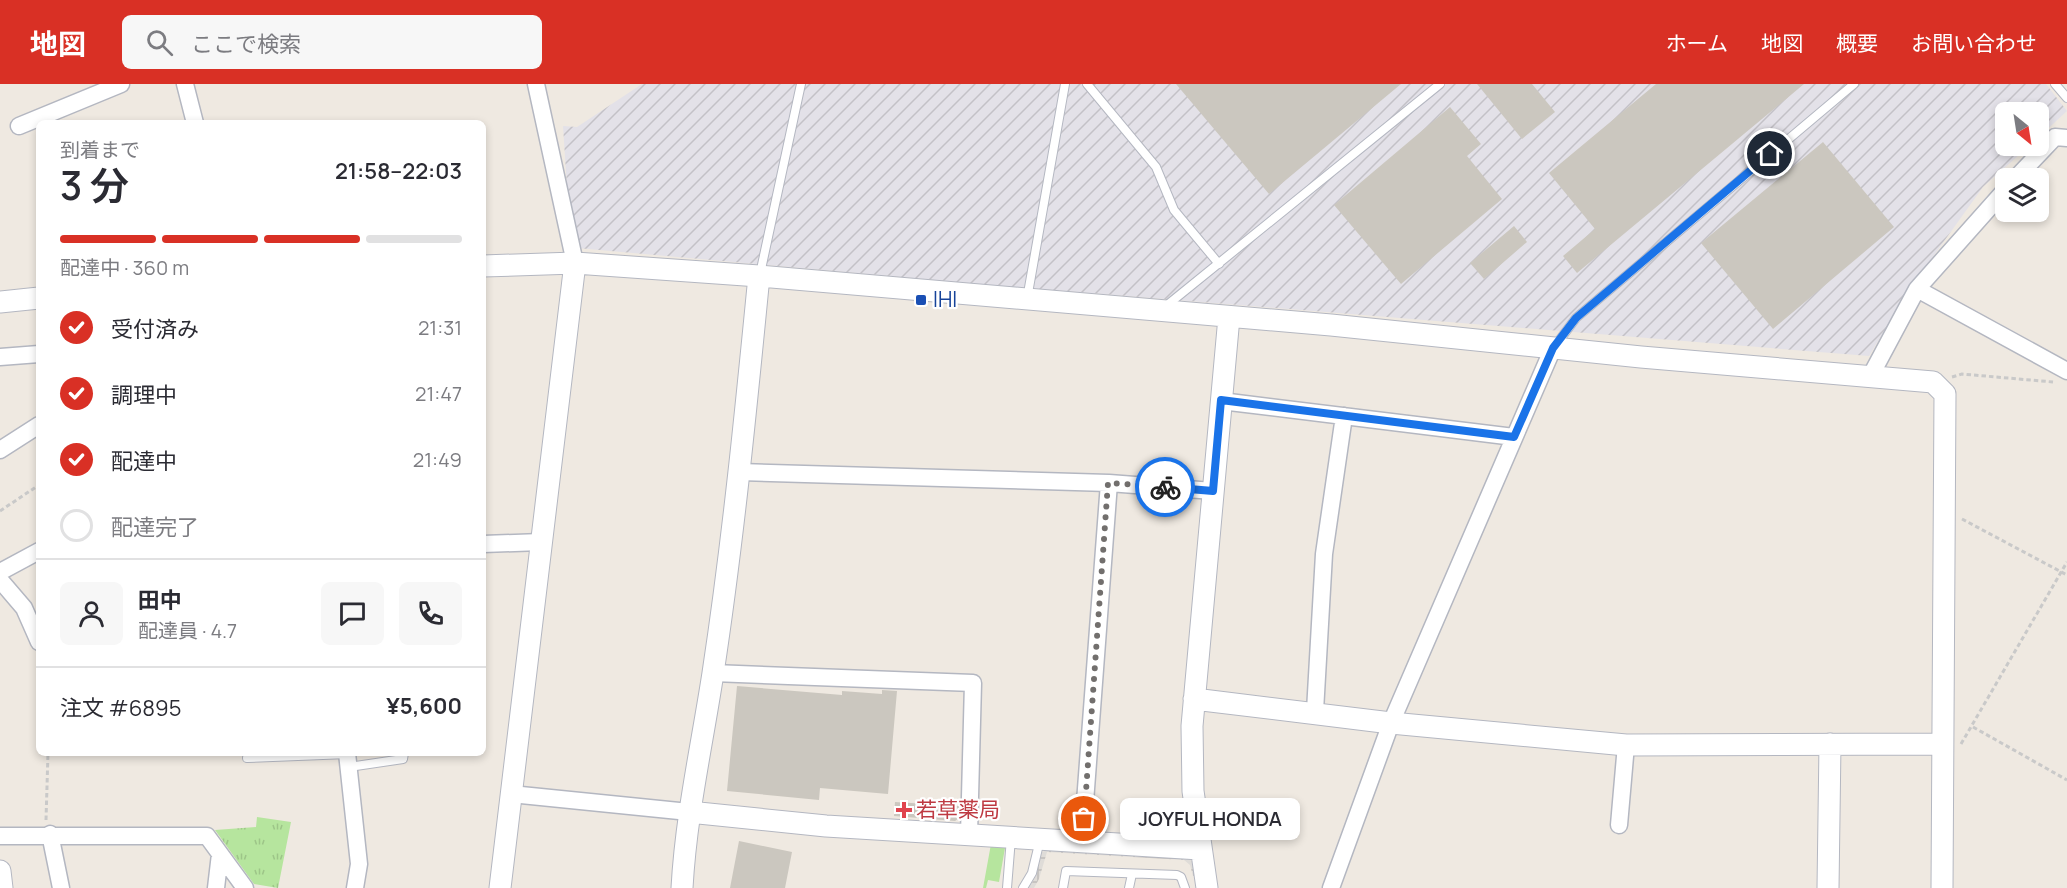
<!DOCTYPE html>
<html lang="ja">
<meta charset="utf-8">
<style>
body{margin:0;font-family:Manrope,"Noto Sans JP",sans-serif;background:#f7f7f7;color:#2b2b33;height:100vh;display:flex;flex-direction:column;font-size:22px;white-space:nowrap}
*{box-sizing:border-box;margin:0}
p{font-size:20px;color:#7c7c81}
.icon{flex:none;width:33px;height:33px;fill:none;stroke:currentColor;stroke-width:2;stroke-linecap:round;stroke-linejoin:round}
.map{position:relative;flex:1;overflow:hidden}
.drawer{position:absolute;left:36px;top:36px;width:450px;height:636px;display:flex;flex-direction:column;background:#fff;border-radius:9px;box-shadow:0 3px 9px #0003}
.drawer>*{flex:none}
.needle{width:39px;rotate:150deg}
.buttons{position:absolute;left:1995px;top:18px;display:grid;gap:12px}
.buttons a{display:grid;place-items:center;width:54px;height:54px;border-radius:9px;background:#fff;box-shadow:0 3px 9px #0003;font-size:30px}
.pin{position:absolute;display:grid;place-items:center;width:51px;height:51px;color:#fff;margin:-26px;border:3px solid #fff;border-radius:50%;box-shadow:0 2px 6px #0007}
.courier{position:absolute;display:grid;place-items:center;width:60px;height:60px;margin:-30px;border:4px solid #1a73e8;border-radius:50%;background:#fff;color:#222;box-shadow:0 2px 8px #0007}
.bubble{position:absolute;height:42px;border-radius:9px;background:#fff;box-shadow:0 3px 9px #0003;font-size:20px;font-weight:600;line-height:42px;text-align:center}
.overview em{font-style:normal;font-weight:600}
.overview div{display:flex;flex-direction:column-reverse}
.overview{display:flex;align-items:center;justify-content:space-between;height:102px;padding:0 24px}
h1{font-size:39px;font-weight:600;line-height:45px}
.bar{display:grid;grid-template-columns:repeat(4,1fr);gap:9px 6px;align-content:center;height:72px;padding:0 24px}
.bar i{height:8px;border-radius:4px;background:#e1e1e2}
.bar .on{background:#d93025}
.bar p{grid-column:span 4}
.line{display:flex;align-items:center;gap:15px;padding:0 24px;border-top:2px solid #e1e1e2}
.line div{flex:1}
.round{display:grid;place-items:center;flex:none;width:63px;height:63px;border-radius:9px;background:#f7f7f7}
ol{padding:0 24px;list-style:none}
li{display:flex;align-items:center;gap:18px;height:66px}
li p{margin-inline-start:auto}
li .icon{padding:6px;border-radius:50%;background:#d93025;color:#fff;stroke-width:4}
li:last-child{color:#7c7c81}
li i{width:33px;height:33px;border:3px solid #e1e1e2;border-radius:50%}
header{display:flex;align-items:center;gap:36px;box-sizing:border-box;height:84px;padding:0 30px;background:#d93025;color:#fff}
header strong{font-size:28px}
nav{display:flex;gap:33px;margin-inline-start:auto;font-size:21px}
.search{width:420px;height:54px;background:#f7f7f7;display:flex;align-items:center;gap:15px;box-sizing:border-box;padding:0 21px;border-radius:9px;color:#7c7c81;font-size:22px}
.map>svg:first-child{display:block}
.industrial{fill:url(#industrial-furrows)}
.grass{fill:#b6e59e}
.park{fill:url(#park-tufts)}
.plaza{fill:url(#plaza-grid)}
.building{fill:#cbc7bf}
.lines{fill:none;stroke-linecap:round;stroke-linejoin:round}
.service-casing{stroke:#b4b7c1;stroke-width:10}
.minor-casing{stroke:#b4b7c1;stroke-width:19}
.tertiary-casing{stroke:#b4b7c1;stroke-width:23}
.path{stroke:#c9c9c9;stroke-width:3;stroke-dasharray:4.5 3;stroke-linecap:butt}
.service{stroke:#fff;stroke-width:8}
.minor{stroke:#fff;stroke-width:16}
.tertiary{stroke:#fff;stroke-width:21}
.done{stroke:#726f6d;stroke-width:6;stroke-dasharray:0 10.8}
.route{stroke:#1a73e8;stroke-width:8}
.transit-dot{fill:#1a4fb4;stroke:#fff;stroke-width:2}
.health-dot{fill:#e0444e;stroke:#fff;stroke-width:2}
.labels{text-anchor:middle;stroke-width:4.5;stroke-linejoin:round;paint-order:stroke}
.transit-label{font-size:21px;fill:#164399;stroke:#fff;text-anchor:start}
.health-label{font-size:21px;fill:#be3a42;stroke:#fff;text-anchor:start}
</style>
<header>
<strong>地図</strong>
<div class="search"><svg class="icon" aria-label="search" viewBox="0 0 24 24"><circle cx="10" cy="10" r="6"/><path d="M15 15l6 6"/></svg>ここで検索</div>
<nav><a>ホーム</a><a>地図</a><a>概要</a><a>お問い合わせ</a></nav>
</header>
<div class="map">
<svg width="2067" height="804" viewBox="0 0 2067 804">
<defs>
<pattern id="industrial-furrows" width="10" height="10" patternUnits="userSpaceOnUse" patternTransform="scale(1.5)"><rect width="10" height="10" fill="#e3e1e8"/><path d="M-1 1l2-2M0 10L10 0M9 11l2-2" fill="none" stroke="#c3c1c7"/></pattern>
<pattern id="park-tufts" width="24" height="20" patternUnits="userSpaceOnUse" patternTransform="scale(1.5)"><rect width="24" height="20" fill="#b6e59e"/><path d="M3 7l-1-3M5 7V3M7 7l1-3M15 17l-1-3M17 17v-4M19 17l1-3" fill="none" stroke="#9dc588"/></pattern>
<pattern id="plaza-grid" width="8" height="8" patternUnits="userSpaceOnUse" patternTransform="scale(1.5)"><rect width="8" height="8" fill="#dfdcd8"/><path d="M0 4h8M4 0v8" fill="none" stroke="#c0bdba"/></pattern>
</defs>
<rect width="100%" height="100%" fill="#efe9e1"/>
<!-- industrial -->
<path class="industrial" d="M642,0h1404l21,27 -28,26 -1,-25h-32v34h23l-46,41 -74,103 -40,66 -878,-71 -414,-37 -8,-30 -6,-92 14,1z"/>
<!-- grass -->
<path class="grass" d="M991,760l14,4 -6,34 -11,-2 -2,8h-3z"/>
<!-- park -->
<path class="park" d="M257,733l34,5 -13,66 -24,-4 -39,-54 41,-3z"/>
<!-- plaza -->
<path class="plaza" d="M1047,766l139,5 9,8 2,12 -4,1 -3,-11 -6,-5 -137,-8 -8,27 -5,9h-5l7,-12 6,-24z"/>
<!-- building -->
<path class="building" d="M1176,0h225l-132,110z
M1477,0h55l23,28 -33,27z
M1656,0h148l-227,189 -14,-17 32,-27 -46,-56z
M1450,23l31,37 -14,12 35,43 -101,85 -67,-79z
M1823,58l71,85 -121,102 -72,-86z
M1514,142l13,16 -43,37 -14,-16z
M737,602l105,9v-4l40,3v-4l15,1 -9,103 -68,-6 -1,12 -92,-9z
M895,718l64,4v12l-4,3 -61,-5z
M739,757l53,11 -7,36h-55z"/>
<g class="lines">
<defs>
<path id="service" d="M1087,0l69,83 18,43 45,54
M2055,0l12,14
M760,190l41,-190
M1027,215l38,-215
M1166,222l274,-222
M1555,262l21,-28 278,-234
M247,674l101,-4
M349,683l54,-8 1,-6
M1007,804l4,-50
M1023,804l9,-15 8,-33
M1063,804l3,-17 111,4 4,2 4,11
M1129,804l3,-14"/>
<path id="minor" d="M185,0l10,39
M536,0l39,179
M19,42l102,-42
M2016,94l39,-41 12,1
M1917,205l150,82
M0,273l39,-3
M1870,293l47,-88 89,-100
M1221,317l293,36
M0,366l39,-25
M740,388l369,11 104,8
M483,460l58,-2
M0,488l39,-21
M0,496l24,28 15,34
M713,589l260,10 -4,152
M1315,627l9,-157 20,-138
M347,669l12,111 -4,24
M511,710l178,18
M1619,741l7,-80
M50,750l11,54
M0,752h207l38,52
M1082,758l27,-359
M216,804l4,-34
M1331,804l60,-165 162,-375"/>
<path id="tertiary" d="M483,182l92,-3 184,13 572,49 310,32 292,25 12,12 -3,494
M0,218l39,-4
M1194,615l197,24 235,22 316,-1
M689,728l137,14 374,23
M0,787l2,17
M500,804l75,-625
M682,804c4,-73 20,-143 31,-215 20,-132 33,-264 46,-397
M1207,804l-14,-97 -1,-65 37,-409
M1828,804l2,-144"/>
</defs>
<!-- service casing -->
<use href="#service" class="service-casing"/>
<!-- minor casing -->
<use href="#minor" class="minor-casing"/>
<!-- tertiary casing -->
<use href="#tertiary" class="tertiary-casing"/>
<!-- path -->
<path class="path" d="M1952,293l10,-3 91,8
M0,427l39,-26
M1962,435l105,56
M1973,643l94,53
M1961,660l106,-182
M46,736l2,-67"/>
<!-- service -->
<use href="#service" class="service"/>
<!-- minor -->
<use href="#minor" class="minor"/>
<!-- tertiary -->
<use href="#tertiary" class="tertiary"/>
</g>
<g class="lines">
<!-- done -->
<path class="done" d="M1084,735l24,-336 57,4"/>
<!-- route -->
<path class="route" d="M1165,403l48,4 8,-91 293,37 39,-89 23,-30 194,-164"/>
</g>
<!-- markers -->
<rect class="transit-dot" x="915" y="210" width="12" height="12" rx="3"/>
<path class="health-dot" d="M901 717h6v6h6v6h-6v6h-6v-6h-6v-6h6z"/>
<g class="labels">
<!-- transit labels -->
<g class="transit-label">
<text x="933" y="223">IHI</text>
</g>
<!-- health labels -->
<g class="health-label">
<text x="916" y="733">若草薬局</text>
</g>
</g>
</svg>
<div class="buttons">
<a><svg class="needle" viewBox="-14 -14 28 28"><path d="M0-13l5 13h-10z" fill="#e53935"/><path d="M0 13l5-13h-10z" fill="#7c7c81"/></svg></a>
<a><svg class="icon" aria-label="layers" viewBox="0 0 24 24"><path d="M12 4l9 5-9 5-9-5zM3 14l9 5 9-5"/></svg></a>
</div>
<div class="pin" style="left:1084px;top:735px;background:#ea580c"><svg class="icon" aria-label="bag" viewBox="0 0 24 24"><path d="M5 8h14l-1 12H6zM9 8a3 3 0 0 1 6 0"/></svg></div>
<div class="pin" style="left:1770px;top:70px;background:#1f2937"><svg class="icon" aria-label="home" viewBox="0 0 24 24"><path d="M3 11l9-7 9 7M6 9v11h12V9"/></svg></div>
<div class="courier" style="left:1165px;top:403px"><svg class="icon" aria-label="bike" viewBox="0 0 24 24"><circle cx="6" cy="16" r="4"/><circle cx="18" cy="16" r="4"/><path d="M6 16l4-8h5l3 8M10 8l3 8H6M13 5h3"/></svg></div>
<div class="bubble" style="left:1120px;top:714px;width:180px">JOYFUL HONDA</div>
<section class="drawer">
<div class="overview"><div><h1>3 分</h1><p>到着まで</p></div><em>21:58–22:03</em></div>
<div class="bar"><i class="on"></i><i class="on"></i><i class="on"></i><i></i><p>配達中 · 360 m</p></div>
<ol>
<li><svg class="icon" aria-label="check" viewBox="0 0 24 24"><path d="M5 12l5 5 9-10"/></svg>受付済み<p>21:31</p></li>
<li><svg class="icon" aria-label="check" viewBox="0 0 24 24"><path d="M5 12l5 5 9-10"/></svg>調理中<p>21:47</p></li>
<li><svg class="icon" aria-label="check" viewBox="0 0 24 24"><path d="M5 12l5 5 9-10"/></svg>配達中<p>21:49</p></li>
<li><i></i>配達完了</li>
</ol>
<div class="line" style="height:108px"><a class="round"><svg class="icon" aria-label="person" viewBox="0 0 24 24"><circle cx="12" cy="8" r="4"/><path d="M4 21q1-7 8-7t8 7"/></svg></a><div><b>田中</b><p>配達員 · 4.7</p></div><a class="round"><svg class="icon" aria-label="chat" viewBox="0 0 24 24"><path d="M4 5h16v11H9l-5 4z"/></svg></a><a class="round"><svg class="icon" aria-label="phone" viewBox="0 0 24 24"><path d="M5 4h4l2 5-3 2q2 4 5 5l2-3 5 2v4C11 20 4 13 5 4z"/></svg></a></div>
<div class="line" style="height:78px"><div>注文 #6895</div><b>¥5,600</b></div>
</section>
</div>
